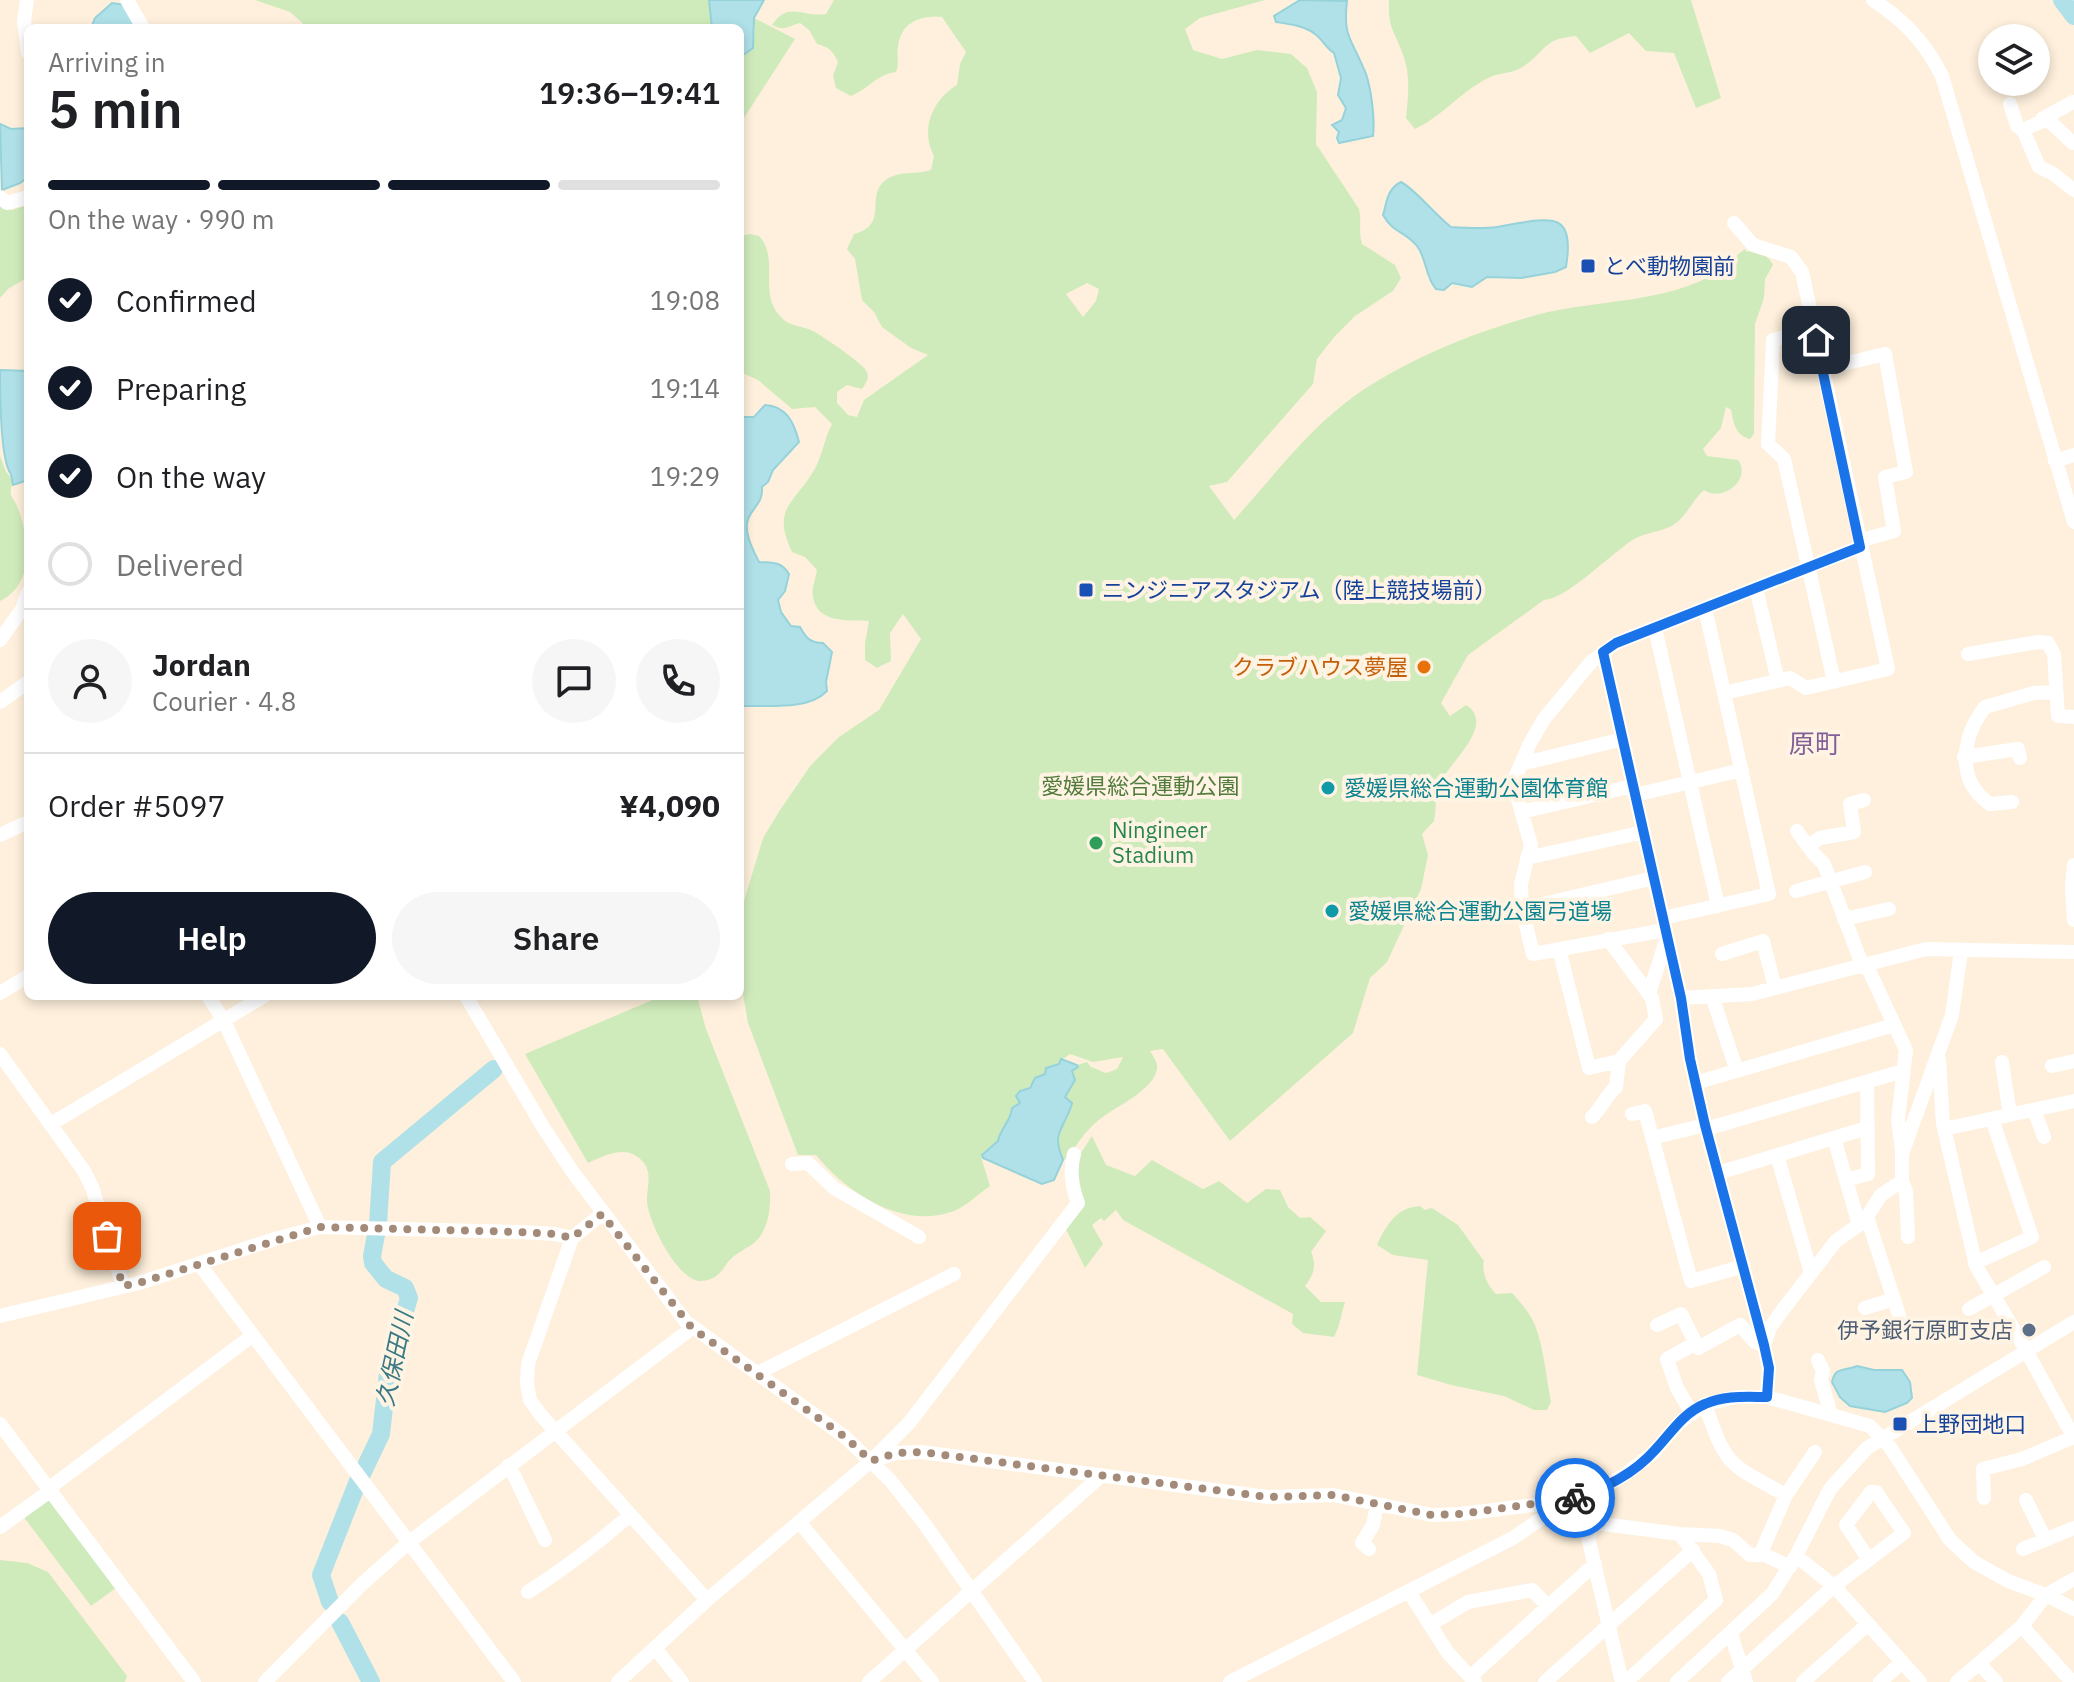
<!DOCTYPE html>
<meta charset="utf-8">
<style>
body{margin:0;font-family:"IBM Plex Sans","Noto Sans JP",sans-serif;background:#f6f6f6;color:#202124;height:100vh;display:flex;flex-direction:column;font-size:30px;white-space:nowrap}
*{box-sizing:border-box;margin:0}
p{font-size:26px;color:#757577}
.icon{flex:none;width:44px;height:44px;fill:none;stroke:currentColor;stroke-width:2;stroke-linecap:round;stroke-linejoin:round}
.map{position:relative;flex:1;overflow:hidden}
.side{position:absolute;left:24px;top:24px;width:720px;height:976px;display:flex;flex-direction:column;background:#fff;border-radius:12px;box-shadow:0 4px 12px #0003}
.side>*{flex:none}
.buttons{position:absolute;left:1978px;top:24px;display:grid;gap:16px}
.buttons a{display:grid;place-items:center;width:72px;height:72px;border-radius:50%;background:#fff;box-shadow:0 4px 12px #0003;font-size:40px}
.pin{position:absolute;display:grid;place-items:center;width:68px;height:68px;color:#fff;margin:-34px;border-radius:16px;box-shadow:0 4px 12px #0006}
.courier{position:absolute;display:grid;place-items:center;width:80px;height:80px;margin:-40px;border:6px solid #1a73e8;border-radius:50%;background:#fff;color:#222;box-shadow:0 2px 10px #0007}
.summary em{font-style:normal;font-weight:600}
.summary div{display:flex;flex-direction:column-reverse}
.summary{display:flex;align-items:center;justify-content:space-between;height:136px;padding:0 24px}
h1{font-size:52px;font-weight:600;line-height:60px}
.bar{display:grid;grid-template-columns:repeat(4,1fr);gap:12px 8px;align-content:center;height:96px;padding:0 24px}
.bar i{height:10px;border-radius:6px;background:#e0e0e0}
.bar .selected{background:#111827}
.bar p{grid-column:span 4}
.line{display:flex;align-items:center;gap:20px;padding:0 24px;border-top:2px solid #e0e0e0}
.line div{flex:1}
.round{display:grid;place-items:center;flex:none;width:84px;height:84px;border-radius:42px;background:#f6f6f6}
ol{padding:0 24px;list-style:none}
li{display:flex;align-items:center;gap:24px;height:88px}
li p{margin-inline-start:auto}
li .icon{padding:8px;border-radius:50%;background:#111827;color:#fff;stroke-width:4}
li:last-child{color:#757577}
li i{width:44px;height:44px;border:4px solid #e0e0e0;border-radius:50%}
.primary-button{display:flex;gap:16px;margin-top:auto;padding:16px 24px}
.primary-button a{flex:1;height:92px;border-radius:48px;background:#111827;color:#fff;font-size:32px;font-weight:600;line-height:92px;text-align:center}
.primary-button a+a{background:#f6f6f6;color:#202124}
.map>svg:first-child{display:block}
.green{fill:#d0ebbb;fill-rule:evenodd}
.water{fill:#b0e1e8;stroke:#96d2da;stroke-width:2}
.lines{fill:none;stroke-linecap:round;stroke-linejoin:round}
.river{stroke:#b0e1e8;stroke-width:18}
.minor{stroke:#fff;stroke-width:14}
.done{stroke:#a48b79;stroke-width:8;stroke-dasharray:0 14.4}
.route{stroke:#1a73e8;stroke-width:10}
.transit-dot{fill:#1a4fb4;stroke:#fff4e4;stroke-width:3}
.food-dot{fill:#e8710a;stroke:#fff4e4;stroke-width:3}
.culture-dot{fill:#0f9aa8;stroke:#fff4e4;stroke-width:3}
.leisure-dot{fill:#2e9e5b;stroke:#fff4e4;stroke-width:3}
.service-dot{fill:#5c6f8a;stroke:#fff4e4;stroke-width:3}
.labels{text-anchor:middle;stroke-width:8;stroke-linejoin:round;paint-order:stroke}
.transit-label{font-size:22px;fill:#164399;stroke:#fff4e4;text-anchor:start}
.food-label{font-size:22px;fill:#c56008;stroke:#fff4e4;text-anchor:end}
.park-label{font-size:22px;fill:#507b3b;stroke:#fff4e4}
.culture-label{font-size:22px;fill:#0d838f;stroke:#fff4e4;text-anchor:start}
.leisure-label{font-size:22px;fill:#27864d;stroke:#fff4e4;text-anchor:start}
.service-label{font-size:22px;fill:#4e5e75;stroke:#fff4e4;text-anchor:end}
.water-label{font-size:24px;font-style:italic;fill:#3a7983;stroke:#fff4e4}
.quarter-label{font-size:26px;fill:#835f98;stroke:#fff4e4}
</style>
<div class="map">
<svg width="2074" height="1682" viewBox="0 0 2074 1682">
<rect width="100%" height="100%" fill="#fef0dc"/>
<!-- green -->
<path class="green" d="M255,0h454l3,28h-404l-18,-16z
M834,0h431l-65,18 -15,11 8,21 29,9 35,-9 34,4 16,14 10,24 -1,52 43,65c3,14 -1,21 3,35l33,21 6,13 -8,13 -38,25 -20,20 -18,23 -4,25 -86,98 -18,4 25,34c38,-42 76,-93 123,-126 54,-37 120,-63 183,-80 55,-14 128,-11 177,-42 10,-6 18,-16 28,-23l2,3 4,-2c11,3 17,5 22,15l-8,14 -1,19 -9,26 -1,110 -4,5c-15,-4 -16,-15 -19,-29l-5,-3 -5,21 -18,21 4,7 31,4c14,19 -15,43 -34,30 -11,9 -16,24 -28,33 -10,8 -28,9 -40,15 -23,13 -68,61 -92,62l-76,55 -27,48 9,13 16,-11c31,19 -17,58 -27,79 -5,13 -2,24 -5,37l-12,13 6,21 -7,34 -34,73 -17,16 -17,55 -123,108 -67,-92 -13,2c3,5 8,11 7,18 -3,21 -42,38 -57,50 -13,10 -24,26 -33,40l-4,1c-11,-27 -2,-29 8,-53l1,-4 -7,-6 10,-17 -3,-9 6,-4 -1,-2 10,-3 4,5 15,6 11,-4 6,-12 -30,5 -23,-8 -38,29 -13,16 -1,6 -6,3c-1,13 -12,21 -13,33l-18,16 9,29c-12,8 -23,20 -36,25 -51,19 -106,-17 -138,-56h-18l-50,-132 -8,-47v-39l4,-36 19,-63 17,-28 31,-45 28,-28 40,-27 42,-71 -18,-25 -13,19 1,28 -14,7 -12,-8v-17l4,-22c-19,-1 -52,3 -56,-24 -2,-8 3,-19 4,-27l-12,-13 -13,-5c-20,-44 0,-46 21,-80 9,-14 11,-33 19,-48l-17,-17 -23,2 -34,-29 -18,-8 2,-85 -2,-2v-49l10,-2 9,2c21,23 -1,57 21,80 9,11 21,9 33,15 9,5 50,32 54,41 3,6 -2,12 -5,17l-15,-4 -10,7v11l11,12 9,2 7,-17 64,-45 -17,-7 -29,-21 -8,-15 -12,-12 -7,-41 -8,-10 7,-15c37,-10 9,-38 33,-55 14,-9 29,-4 44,-9l3,-14c-14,-26 -2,-56 23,-71l3,-21 6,-12 -24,-35c-21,-2 -41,5 -44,29 -2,10 2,16 -2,26 -22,4 -26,16 -45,24l-15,-8 -3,-12 5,-14c-5,-11 -9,-15 -21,-18l-8,-14 -9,-7c-12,3 -15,9 -28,2 16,-25 32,-7 54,-11zM1087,283l12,6 -3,12 -13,16 -17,-23z
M1389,0h302l30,98 -25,10 -22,-55 -28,-2 -17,-18 -39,20 -14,-17c-33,3 -28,13 -52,30 -10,8 -25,6 -36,12 -29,15 -44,37 -73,51l-9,-11c2,-21 5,-43 -3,-63 -9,-27 -15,-24 -14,-55z
M754,18l41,21 -55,85v-67l6,-3 9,-22z
M0,205l12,5 16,-5v72l-20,12 -8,9z
M0,456l6,16 7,7c-1,5 -3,11 -2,16 1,4 5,7 6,11 13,32 18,78 -17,95z
M662,996h35l9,33 64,162c1,20 -2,43 -20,55 -5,3 -11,6 -16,10 -12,10 -12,23 -32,25 -23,3 -56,-62 -55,-82 0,-12 5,-26 -3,-36 -16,-20 -38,-8 -56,0l-63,-109z
M1092,1136l14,29 29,11 17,-16 51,29 16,-8 28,22 19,-14 14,1 8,17 12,11 10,-1 16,14 -15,21c6,14 3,22 -6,34l16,16h24c-4,12 -5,24 -11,35l-31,-4 -11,-9 1,-10 -170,-94 -7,-10 -12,11 -3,-3 -9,7 11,19 -18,24 -19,-39 13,-73z
M1420,1206l5,4 7,-2 26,17 26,36c-3,11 4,25 12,33l16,-1c8,9 18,20 23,32 9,23 11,52 16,77l-4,8h-13l-30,-14 -53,-11 -34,-10 11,-115 -35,-5 -16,-10c9,-20 20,-38 43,-39z
M49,1497l67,91 -25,18 -68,-90z
M0,1560l27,3 21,9 79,104 -2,6h-125z"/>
<!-- water -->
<path class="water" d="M709,0h55l-10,18 -1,30 -13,9v-29h-28z
M1300,0l47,1c-4,34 3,36 16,66 8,15 12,52 10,69l-34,7 -2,-5 2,-6 -7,-7 10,-5 4,-12 -8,-13 3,-17 -7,-25c-9,-6 -11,-13 -19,-19 -10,-8 -26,-10 -39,-12l-2,-6z
M112,3l13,2 13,23h-47l4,-10z
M0,124l11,5 17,-1v49l-8,6 -18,7z
M1401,182c14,7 35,34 50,45 15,1 31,2 46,0 14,-2 52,-12 63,-3 11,8 8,31 6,43l-11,5 -34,6 -34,-1 -15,10 -20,-4 -8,7 -8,-1c-11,-12 -9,-30 -19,-43 -12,-15 -24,-13 -34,-31 4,-13 4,-26 18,-33z
M0,370l28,1v109l-15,5 -2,-11c-11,-14 -11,-80 -11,-104z
M765,405c21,1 29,17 34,37l-26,28 -5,12 -6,5c1,15 -7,18 -13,30 -7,13 4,33 10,45 14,1 22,-1 30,12l-4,17 -7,9 3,12 10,14 9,1c6,11 10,16 23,16l9,9 -6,30 1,9c-19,20 -61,14 -87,15v-289h14z
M1061,1059l16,6 1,2 -6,4 3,9 -10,17 7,6 -1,4c-10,26 -19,26 -8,53l-9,20 -12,4 -59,-26 -1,-3 16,-14c2,-12 13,-20 14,-33l8,-5 -4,-7 4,-5 10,-3 5,-10 10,-4 1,-6 13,-4z
M1857,1366l17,4h28l8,12 2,16 -5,5 -22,9 -35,-6 -10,-9 -8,-15c3,-16 14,-11 25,-16z"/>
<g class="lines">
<!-- river -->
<path class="river" d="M2062,0l12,16
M362,1474l19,-40 8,-70 20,-66 -4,-10 -19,-9 -13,-16 -1,-7 6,-32 4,-62 112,-93
M330,1602l-9,-27 37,-94
M340,1622l31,60"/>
<!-- minor -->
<path class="minor" d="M27,0l-3,21 4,32
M127,0l16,28
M1873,0c31,20 52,42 69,76l132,446
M2010,104l7,22 6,4 16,37 13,6 22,17
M2042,119l31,-17
M2023,130l24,-11 26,24
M0,197l7,6 21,-6
M1811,311l-21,9 -2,16 -15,4 -5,104 16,15 50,222
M1822,369l63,-15 21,118 -21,5 9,54 -35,10
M2055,461l19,-6
M1756,588l22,93
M1655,628l63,278
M0,640l22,-31 6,-17
M1603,652l78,346 9,61 15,66 59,220 5,23 -2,29
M1968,654l70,-12 10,1 6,11 4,62 16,1
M1724,693l66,-15 16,10 82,-19 -86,-397 -11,-15 -38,-12 -19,-22
M0,702l28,-20
M1964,757l54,-8 2,9
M1521,764l102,-25
M1635,795l107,-25
M2012,802l-22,2c-35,-24 -28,-67 -5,-97l49,-14 22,-1
M1521,812l112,-26
M1797,831l16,22 11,11 39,103
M0,835l28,-13
M1808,846l12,-8 34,-6 -4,-28 14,-4
M1527,858l117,-26
M2074,865l-2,22 2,33
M1796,891l69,-19
M1522,909l132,-31
M1663,918l106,-24 -64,-286
M1844,919l45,-10
M1665,930l-132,24 -11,-45 -1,-25 10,-39 -18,-63 17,-39 14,-24 47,-57 25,-19 244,-96
M1559,949l30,119 30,-7
M1722,954l41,-13 12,47
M1867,966l39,84 -8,70 4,30
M0,993l28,-17
M1649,994l18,-57
M208,996l15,23 97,208
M466,996l77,131 29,44 114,151 159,115 45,43 34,43 111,159
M1712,996l25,75
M1681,998l71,-4 174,-45 148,3
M0,1054l84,117 8,16 31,99
M1939,1060l4,64 33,142 50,84 48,88
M2002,1062l8,53
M2052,1066l22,-5
M1695,1083l199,-58
M2034,1110l10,27
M1632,1114l13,-3 46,170 53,-15
M1592,1117c10,-10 14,-21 24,-30l3,-26 37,-42 -4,-21 -44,-59
M51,1124l213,-128
M1706,1129l197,-58
M1944,1129l130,-28
M1652,1138l53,-13
M1834,1138l25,87
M1777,1155l34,118
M792,1164l16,-1 26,25 85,49
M1718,1173l149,-45
M1846,1180l22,-6 -1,-92
M1902,1181l4,10 2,46
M602,1214l-30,24 -44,126 -1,19 3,17 10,14 167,186
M1867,1217l32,98
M1975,1263l57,-26 -40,-118
M200,1265l314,417
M1865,1308l29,-9
M1969,1309l75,-42
M0,1316l139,-33 136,-44 45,-12 200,5 35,2 17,4
M1657,1325l24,-11 17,34 42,-23 15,17 9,3
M1764,1345l6,-17 11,-16 55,-71 28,-20 17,-26 21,-14v-27l50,-139 9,-64
M1818,1360l5,11 -2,9 10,35
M758,1373l196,-99
M1705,1404c21,63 24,60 81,91
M1691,1412l-14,-24 -10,-29 29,-16
M0,1424l194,258
M871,1461l25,-8 25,-1 347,45 65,-2 99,20 28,-1 107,-13 24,-8 32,-17 30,-23 25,-29 27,-20 31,-7h31l103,29 20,21 60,93 24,22 34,19 38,14 28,14
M509,1465l36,75
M48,1489l205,-154
M1984,1498l-1,-29 39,-10 52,-22
M2026,1500l19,39
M800,1523l132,159
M1595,1523l85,11 29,40 7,26 -90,82
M0,1527l50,-36
M1680,1534l40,2 13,4 17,15h15l25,12
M1369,1549l-7,-6 11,-18 4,-21
M2023,1549l51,-21
M1760,1555l26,-60 29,-43
M1796,1556l38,30 86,96
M528,1592c36,-23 70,-49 102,-77
M1409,1592l39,61 27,29
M1431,1624l37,-22 64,-12 16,16
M2022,1626l50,56
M1731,1634l15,48
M655,1648l27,34
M1979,1663l17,19
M1470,1677l125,-113
M265,1682l96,-97 47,-42 284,-215
M618,1682l89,-82 164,-139 38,-38 169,-220c-6,-16 -9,-32 -4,-49
M869,1682l233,-207
M1230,1682l283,-144 54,-37 13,14 15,8 -7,14 34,145
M1545,1682l148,-132
M1677,1682l95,-88 24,-38 34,-67 37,-41 207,-126
M1728,1682l106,-96 70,-53 -28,-41h-5l-25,33 23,35
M1803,1682l65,-58
M1880,1682l22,-20
M1957,1682l65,-56 24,-31 28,-16"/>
</g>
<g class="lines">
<!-- done -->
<path class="done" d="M107,1236l16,50 16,-3 181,-56 200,5 35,2 17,4 30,-24 90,114 153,109 26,24 25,-8 25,-1 347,45 65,-2 99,20 28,-1 115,-16"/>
<!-- route -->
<path class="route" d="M1575,1498c29,-9 60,-25 80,-48 16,-17 28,-37 50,-46 20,-9 41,-7 62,-7l2,-29 -5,-23 -59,-220 -15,-66 -9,-61 -78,-346 13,-9 244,-96 -44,-207"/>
</g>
<!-- markers -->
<g class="transit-dot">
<rect x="1580" y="258" width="16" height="16" rx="4"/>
<rect x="1078" y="582" width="16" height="16" rx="4"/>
<rect x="1892" y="1416" width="16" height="16" rx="4"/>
</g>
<circle class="food-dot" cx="1424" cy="667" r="8"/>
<g class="culture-dot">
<circle cx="1328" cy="788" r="8"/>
<circle cx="1332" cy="911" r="8"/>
</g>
<circle class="leisure-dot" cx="1096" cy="843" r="8"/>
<circle class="service-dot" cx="2029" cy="1330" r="8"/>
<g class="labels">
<!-- transit labels -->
<g class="transit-label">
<text x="1604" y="274">とべ動物園前</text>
<text x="1102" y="598">ニンジニアスタジアム（陸上競技場前）</text>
<text x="1916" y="1432">上野団地口</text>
</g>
<!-- food labels -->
<g class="food-label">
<text x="1408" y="675">クラブハウス夢屋</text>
</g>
<!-- park labels -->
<g class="park-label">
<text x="1140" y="794">愛媛県総合運動公園</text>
</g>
<!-- culture labels -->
<g class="culture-label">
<text x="1344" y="796">愛媛県総合運動公園体育館</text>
<text x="1348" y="919">愛媛県総合運動公園弓道場</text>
</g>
<!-- leisure labels -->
<g class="leisure-label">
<text x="1112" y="838">Ningineer<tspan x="1112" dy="25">Stadium</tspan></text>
</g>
<!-- service labels -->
<g class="service-label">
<text x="2013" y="1338">伊予銀行原町支店</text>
</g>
<!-- water labels -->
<g class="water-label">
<text transform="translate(395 1359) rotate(-78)" y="8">久保田川</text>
</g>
<!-- quarter labels -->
<g class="quarter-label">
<text x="1815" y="753">原町</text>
</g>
</g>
</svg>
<div class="buttons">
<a><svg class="icon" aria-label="layers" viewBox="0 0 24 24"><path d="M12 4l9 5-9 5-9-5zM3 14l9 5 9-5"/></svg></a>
</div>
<div class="pin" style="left:107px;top:1236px;background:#ea580c"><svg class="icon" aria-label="bag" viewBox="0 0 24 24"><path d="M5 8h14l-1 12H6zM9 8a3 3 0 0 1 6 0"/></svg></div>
<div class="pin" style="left:1816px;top:340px;background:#1f2937"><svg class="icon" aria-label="home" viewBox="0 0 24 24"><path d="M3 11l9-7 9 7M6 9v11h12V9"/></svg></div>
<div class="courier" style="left:1575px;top:1498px"><svg class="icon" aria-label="bike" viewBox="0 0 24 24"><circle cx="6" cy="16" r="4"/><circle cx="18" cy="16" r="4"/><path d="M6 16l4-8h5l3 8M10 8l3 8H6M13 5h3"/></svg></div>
<section class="side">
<div class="summary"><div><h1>5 min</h1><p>Arriving in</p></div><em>19:36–19:41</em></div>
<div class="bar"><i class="selected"></i><i class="selected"></i><i class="selected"></i><i></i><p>On the way · 990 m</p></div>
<ol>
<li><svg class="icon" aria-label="check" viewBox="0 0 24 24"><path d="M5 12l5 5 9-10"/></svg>Confirmed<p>19:08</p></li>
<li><svg class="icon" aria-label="check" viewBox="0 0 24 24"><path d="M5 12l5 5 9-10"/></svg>Preparing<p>19:14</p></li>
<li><svg class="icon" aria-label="check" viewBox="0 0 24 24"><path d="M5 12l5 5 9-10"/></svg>On the way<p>19:29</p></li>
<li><i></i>Delivered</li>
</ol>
<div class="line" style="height:144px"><a class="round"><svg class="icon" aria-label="person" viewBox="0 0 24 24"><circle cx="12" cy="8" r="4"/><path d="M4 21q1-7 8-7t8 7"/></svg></a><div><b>Jordan</b><p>Courier · 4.8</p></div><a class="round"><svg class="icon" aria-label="chat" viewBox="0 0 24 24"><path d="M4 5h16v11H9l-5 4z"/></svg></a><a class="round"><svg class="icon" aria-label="phone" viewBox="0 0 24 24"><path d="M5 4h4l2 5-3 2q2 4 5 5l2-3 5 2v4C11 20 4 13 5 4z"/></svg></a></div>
<div class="line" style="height:104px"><div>Order #5097</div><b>¥4,090</b></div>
<div class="primary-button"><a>Help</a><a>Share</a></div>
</section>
</div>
